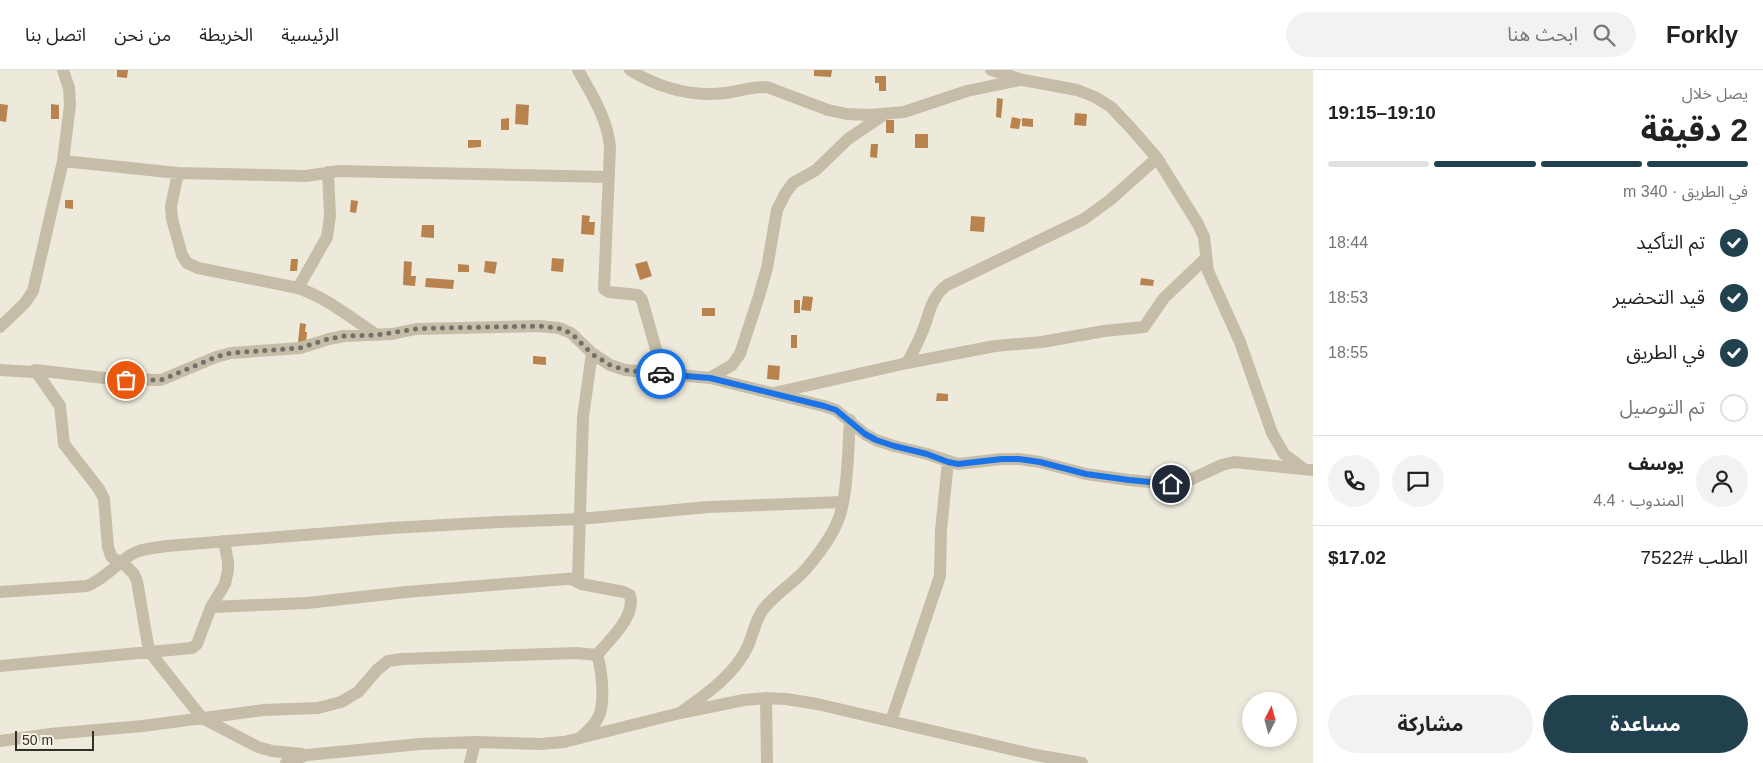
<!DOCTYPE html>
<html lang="ar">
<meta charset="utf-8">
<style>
body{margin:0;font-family:Helvetica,"Noto Sans Arabic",sans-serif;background:#f2f2f2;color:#222;direction:rtl;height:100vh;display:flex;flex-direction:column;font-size:19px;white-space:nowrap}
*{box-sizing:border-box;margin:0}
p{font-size:16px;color:#767676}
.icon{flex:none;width:28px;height:28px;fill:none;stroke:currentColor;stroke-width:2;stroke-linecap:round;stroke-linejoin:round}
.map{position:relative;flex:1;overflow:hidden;direction:ltr}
.sheet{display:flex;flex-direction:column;background:#fff;width:450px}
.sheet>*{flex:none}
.needle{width:32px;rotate:6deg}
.tools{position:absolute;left:1242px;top:622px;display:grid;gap:10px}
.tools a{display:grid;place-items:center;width:55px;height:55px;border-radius:50%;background:#fff;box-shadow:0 2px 8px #0003;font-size:25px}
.scale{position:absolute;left:15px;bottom:12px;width:79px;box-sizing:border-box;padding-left:5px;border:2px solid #332e28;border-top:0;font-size:14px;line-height:18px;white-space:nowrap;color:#332e28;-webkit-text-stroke:4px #f7f3e7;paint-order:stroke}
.pin{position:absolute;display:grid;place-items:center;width:42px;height:42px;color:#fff;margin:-21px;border:2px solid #fff;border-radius:50%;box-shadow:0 1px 5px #0007}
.courier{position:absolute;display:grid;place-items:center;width:50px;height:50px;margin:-25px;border:4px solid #1a73e8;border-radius:50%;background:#fff;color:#222;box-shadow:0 1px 6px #0007}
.overview em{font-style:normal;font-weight:700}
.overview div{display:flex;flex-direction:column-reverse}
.overview{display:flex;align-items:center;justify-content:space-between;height:85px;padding:0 15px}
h1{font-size:32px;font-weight:700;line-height:38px}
.bar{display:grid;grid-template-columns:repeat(4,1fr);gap:8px 5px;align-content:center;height:60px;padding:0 15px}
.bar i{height:6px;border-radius:4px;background:#e0e0e0}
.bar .on{background:#22414f}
.bar p{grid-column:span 4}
.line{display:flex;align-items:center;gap:12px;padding:0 15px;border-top:1px solid #e0e0e0}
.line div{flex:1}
.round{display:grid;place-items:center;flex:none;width:52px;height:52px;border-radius:26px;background:#f2f2f2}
ol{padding:0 15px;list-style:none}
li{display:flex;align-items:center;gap:15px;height:55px}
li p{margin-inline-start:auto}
li .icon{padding:5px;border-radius:50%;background:#22414f;color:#fff;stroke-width:4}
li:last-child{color:#767676}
li i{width:28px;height:28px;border:2px solid #e0e0e0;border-radius:50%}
.button{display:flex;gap:10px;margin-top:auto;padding:10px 15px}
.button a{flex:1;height:58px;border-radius:30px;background:#22414f;color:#fff;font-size:20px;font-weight:700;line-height:58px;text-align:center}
.button a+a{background:#f2f2f2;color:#222}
header{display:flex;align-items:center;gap:30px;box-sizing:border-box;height:70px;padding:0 25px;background:#fff;border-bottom:1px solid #e0e0e0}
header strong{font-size:24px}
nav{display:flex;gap:28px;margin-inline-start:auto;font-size:18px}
.search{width:350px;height:45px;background:#f2f2f2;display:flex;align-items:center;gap:12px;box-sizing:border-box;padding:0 18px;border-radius:28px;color:#767676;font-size:19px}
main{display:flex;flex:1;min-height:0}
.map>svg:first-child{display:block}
.building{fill:#b8834f}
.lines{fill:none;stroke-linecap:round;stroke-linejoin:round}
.street{stroke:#c5bda8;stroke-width:12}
.done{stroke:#747067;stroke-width:5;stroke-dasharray:0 9}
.route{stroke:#1a73e8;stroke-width:6}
</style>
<header>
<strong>Forkly</strong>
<div class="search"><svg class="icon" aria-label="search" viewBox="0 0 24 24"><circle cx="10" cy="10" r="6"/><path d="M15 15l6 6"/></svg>ابحث هنا</div>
<nav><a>الرئيسية</a><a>الخريطة</a><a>من نحن</a><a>اتصل بنا</a></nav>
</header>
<main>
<section class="sheet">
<div class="overview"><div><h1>2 دقيقة</h1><p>يصل خلال</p></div><em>19:10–19:15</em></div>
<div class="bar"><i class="on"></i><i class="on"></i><i class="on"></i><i></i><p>في الطريق · 340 m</p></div>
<ol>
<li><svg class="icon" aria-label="check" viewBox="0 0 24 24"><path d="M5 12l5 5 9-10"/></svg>تم التأكيد<p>18:44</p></li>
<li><svg class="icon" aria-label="check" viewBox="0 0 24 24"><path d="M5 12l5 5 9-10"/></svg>قيد التحضير<p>18:53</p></li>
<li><svg class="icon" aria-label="check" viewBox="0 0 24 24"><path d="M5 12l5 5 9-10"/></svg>في الطريق<p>18:55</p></li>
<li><i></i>تم التوصيل</li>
</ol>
<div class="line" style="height:90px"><a class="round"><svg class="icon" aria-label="person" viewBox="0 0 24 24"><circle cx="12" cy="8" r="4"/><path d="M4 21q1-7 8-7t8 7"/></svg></a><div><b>يوسف</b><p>المندوب · 4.4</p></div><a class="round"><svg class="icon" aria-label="chat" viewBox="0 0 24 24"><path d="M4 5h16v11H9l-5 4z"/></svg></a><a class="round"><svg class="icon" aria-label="phone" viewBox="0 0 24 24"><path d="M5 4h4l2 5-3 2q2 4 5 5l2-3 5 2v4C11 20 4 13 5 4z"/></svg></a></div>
<div class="line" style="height:65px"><div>الطلب #7522</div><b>$17.02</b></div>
<div class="button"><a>مساعدة</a><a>مشاركة</a></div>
</section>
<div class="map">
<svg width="1313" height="693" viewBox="0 0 1313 693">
<rect width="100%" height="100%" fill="#eeeadb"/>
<!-- building -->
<path class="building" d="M117,0h11l-1,8 -10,-1z
M814,0h18l-1,7 -17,-1z
M875,6h11v15h-7v-8h-4z
M997,28l6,1 -2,19 -5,-1z
M0,34l8,1 -2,17 -6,-1z
M51,34l8,1v14h-8z
M516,34l13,1 -1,20 -13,-1z
M1075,43l12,1 -1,12 -12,-1z
M1012,47l9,2 -2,10 -9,-1z
M509,48v12h-8v-11z
M1022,48l11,1v8l-11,-1z
M886,50h8v13h-8z
M915,64h13v14h-13z
M468,70h13v7l-13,1z
M871,74h7l-1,14 -7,-1z
M65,130h8v9l-8,-1z
M351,130l7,1 -2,12 -6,-1z
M582,145l8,1 -1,6h6l-1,13 -13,-1z
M971,146l14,1 -1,15 -14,-1z
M422,155h12v13l-13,-1z
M552,188l12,1 -1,13 -12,-1z
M291,189h7l-1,12h-7z
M404,191l8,1 -1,14h5l-1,10 -12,-1z
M485,191l12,1 -2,12 -11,-2z
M647,191l5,15 -12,4 -5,-16z
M458,194l11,1v7h-11z
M426,208l28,2 -1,9 -28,-2z
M1141,208l13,2 -1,6 -13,-1z
M803,226l10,1 -2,14 -10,-1z
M794,230h6v13h-6z
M702,238h13v8h-13z
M300,253l6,1 -1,8h2l-1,11 -8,-1z
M791,265h6v13h-6z
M533,286l13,1v8l-13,-1z
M768,295l12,1 -1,14 -12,-1z
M937,323l11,1v7h-12z"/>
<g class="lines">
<!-- street -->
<path class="street" d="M578,0c14,25 30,49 32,78l-6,141 5,3 29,3 4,5 21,74
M630,0c29,18 60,27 95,23 14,-2 27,-6 42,-6l61,23 19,4 23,1 34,-3 63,-21 53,-11
M991,0l32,10 54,10 18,7 16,10 19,20 27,31 41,66 6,13 4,34 32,71 32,91 12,21 20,15
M63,91l115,12 128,3 33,-5 270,6
M178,103l-7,33 1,13 10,36 5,8 11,5 100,20c29,10 53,30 79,47
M298,218l29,-51 3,-21 -2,-44
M0,257l25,-24 8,-12 30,-130 7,-56 -1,-17 -6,-18
M592,283l-9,64 -5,161 -3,3 6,3 43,8 6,3c6,22 -20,44 -33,60
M907,293c6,-11 12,-22 16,-33 7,-18 8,-33 24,-45l137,-66 26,-19 47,-42
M0,300l34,2 1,-2 78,9 48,1 55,-23 15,-4 69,-5 29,-9 15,-3 48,-2 24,-5 123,-3 20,2 12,5 21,20 18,12 15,5 85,8 114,28 12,4 29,24 11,6 18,6 33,8 31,10 44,-5h17l21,3 46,12 43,6 42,4 14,-2 37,-17 12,-3 79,8
M35,300l25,36 4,38 35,45 5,10 4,48 3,9 3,3 8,3 12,12 3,7 12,70 53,67 56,29 14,4 30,3
M710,308l22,-13 8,-11 19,-58 8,-28 10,-58 8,-16 8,-11 23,-13 32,-31 37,-25
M774,323l133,-30 88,-17 47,-4 62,-11 40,-4 20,-29 42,-40
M0,522l87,-6c18,-7 29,-22 45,-32 10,-6 23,-6 35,-8l224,-18 108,-6 81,-3 128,-12 134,-5
M211,537l96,-4 99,-11 172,-14
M0,596l192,-18 5,-4 14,-37 14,-23 3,-13v-9l-4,-21
M766,628l1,65
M684,640c24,-17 51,-36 64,-64 5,-12 7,-24 14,-35 13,-18 30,-26 44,-42 11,-13 23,-28 30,-44 12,-23 12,-77 14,-105
M891,651l49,-145 1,-46 7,-68
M581,667c7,-6 14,-12 18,-21 6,-14 3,-47 -2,-61
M0,671l50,-7 93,-8 121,-16 54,-2 23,-6 17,-10 19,-22 11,-9 14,-2 174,-6 21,2
M286,693l21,-8 113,-11 55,-2 65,2 24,-2 116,-29 64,-13 22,-2 20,1 31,5 219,51 46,8
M470,693l5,-21"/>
</g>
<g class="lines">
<!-- done -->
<path class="done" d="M126,310h35l55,-23 15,-4 69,-5 28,-9 16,-3 33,-1 39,-6 22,-1 101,-2 19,2 13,5 21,21 18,11 15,5 36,4"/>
<!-- route -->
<path class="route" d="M661,304l49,4 114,28 12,4 29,24 11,6 18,6 33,8 21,8 10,2 44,-5h17l21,3 46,12 43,6 42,4"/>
</g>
</svg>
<div class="tools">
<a><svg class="needle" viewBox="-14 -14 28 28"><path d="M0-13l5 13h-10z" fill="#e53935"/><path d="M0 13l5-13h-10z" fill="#767676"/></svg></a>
</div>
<div class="scale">50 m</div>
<div class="pin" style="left:126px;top:310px;background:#ea580c"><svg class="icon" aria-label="bag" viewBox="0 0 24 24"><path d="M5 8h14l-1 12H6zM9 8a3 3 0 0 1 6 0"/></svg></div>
<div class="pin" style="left:1171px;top:414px;background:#1f2937"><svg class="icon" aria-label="home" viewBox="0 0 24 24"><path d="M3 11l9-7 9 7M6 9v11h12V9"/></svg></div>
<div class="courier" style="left:661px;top:304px"><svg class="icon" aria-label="car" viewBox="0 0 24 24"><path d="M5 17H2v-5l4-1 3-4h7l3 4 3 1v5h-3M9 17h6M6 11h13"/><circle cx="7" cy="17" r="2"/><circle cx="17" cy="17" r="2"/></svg></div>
</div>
</main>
